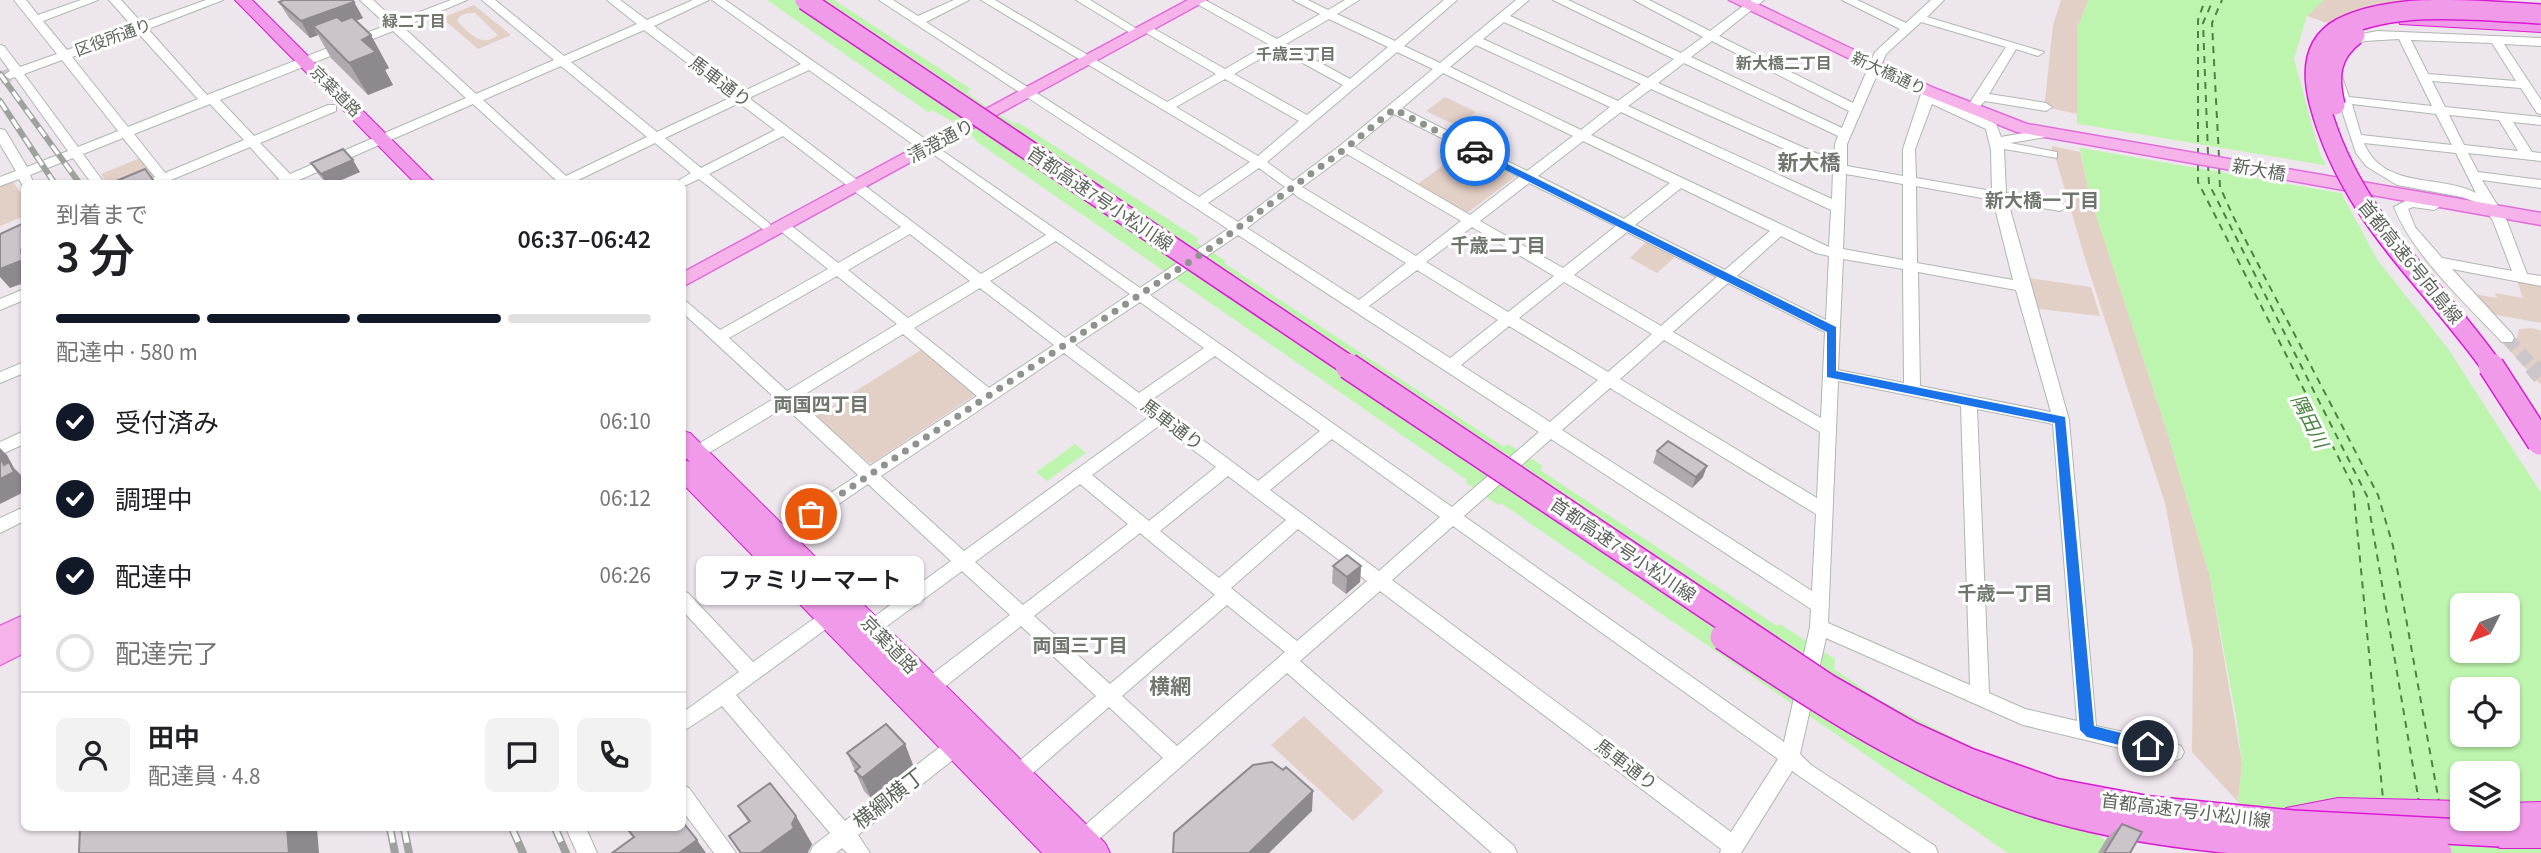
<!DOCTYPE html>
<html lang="ja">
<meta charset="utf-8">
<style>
body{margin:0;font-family:"Source Sans 3","Noto Sans JP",sans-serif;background:#f2f2f2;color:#202124;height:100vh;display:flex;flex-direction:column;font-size:26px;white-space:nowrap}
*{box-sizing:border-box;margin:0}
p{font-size:23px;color:#757577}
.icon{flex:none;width:38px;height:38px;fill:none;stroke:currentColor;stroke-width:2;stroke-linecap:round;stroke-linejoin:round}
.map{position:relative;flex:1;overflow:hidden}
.sheet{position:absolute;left:21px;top:180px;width:665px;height:651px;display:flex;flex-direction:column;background:#fff;border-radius:10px;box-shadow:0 2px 5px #0004}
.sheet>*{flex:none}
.needle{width:46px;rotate:228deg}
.fabs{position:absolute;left:2450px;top:593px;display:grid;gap:14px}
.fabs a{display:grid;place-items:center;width:70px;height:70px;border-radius:10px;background:#fff;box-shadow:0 2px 5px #0004;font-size:35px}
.pin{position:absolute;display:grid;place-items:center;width:60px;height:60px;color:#fff;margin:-30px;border:4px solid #fff;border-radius:50%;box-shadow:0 2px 7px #0007}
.courier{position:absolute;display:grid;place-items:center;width:70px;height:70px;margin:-35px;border:5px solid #1a73e8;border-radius:50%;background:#fff;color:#222;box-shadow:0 2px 9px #0007}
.bubble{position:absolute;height:49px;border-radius:10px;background:#fff;box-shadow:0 2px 5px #0004;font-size:23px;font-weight:600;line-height:49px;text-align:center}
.headline em{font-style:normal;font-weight:600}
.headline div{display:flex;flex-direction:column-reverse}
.headline{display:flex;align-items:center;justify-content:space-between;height:119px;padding:0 35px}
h1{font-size:46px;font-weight:600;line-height:52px}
.bar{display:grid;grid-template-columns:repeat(4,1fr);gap:10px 7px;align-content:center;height:84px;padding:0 35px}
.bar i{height:9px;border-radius:5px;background:#e0e0e0}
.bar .active{background:#111827}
.bar p{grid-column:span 4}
.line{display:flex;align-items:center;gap:18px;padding:0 35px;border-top:2px solid #e0e0e0}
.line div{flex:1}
.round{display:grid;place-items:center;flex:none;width:74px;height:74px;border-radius:10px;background:#f2f2f2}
ol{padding:0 35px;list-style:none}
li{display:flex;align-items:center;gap:21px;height:77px}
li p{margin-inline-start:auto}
li .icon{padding:7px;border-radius:50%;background:#111827;color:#fff;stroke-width:4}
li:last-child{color:#757577}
li i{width:38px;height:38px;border:4px solid #e0e0e0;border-radius:50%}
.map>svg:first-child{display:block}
.green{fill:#e2cfc5;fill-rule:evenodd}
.water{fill:#bef5ae;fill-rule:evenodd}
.pier{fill:#eee6ed}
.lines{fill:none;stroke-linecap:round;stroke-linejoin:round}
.ferry{stroke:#4a8440;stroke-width:2;stroke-dasharray:7 6;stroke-linecap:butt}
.minor-tunnel-far1{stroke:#cac6c9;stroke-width:13;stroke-dasharray:13 7;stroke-linecap:butt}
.minor-tunnel{stroke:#cac6c9;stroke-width:18;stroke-dasharray:18 9;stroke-linecap:butt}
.minor-casing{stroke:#b1b6b1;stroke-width:2}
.major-casing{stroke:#e16bdb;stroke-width:3}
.highway-casing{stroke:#d91bd4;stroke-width:2}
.minor{fill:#fff;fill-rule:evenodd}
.major{fill:#f6b3ea;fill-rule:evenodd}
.highway{fill:#f19aea;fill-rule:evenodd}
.rail-far1-casing{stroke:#9ea19e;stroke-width:6}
.rail-casing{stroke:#9ea19e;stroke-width:8}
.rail-far1{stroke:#fff;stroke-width:3.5;stroke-dasharray:11;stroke-linecap:butt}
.rail{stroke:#fff;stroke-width:5;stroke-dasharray:15;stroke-linecap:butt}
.highway-bridge-far1-casing{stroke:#d91bd4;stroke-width:22;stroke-linecap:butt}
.highway-bridge-casing{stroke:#d91bd4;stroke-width:28;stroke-linecap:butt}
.highway-bridge-far1{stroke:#f19aea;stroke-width:19}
.highway-bridge{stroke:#f19aea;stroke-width:25}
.wall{fill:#afa9af}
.shaded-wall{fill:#8e898e}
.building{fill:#cbc4cb;stroke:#8e898e;stroke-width:2}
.route{fill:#1a73e8}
.done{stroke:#90928f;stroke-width:7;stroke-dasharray:0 12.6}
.labels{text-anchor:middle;stroke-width:6;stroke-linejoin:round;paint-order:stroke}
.far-neighbourhood-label{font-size:16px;font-weight:bold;fill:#70766e;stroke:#fff}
.far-street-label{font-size:16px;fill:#5e645d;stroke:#fff}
.street-label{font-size:18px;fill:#5e645d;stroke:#fff}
.neighbourhood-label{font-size:19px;font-weight:bold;fill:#70766e;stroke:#fff}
.water-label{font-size:19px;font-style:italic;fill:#4a8440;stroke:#fff}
.quarter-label{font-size:21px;font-weight:bold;fill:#70766e;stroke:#fff}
.near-street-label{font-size:21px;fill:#5e645d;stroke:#fff}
</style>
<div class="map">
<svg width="2541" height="853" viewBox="0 0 2541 853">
<rect width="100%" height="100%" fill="#eee6ed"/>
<!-- green -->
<path class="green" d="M2061,0h28l-12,28v86l-31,-7 -1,-6 8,-76z
M2324,0h106l2,2 -102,22 -23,-8z
M474,5l37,30 -33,14 -36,-31zM467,13h8l23,22c-17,14 -29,-3 -41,-14l3,-5z
M1445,97l31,15 -19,14 -31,-15z
M2052,146l28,6 10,45 75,228 45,152 32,186 -4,39 -46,-50 1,-102 -28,-147 -78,-238 -32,-109 -3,-1z
M1464,150l51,27 -48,36 -49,-29z
M140,158l15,20 -12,6h-35l-7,-10z
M13,182l11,16v18l-24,10v-39z
M1646,242l29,15 -18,16 -27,-15z
M2029,278l62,9 9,29 -61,-7z
M2517,281l24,4v38l-49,-9 -18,-20 23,4 -2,-5 28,5z
M2533,328l8,3v54l-42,-46 18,-1 2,-9z
M921,350l57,43 -106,70 -4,-1 -52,-46z
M1304,716l80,75 -31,30 -82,-76z"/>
<!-- water -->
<path class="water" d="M767,0h67l137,89 -4,3c15,12 31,23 49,32l3,-1 180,116 -3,3 30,19 -2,2 280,184 4,-3 35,22 -3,4 237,156 3,-2 55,35 -1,10 44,30 111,57 134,97h-115l-507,-350 -3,2 -33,-23 2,-2 -490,-338c-8,-13 -30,-24 -44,-31l-5,1z
M2089,0h235l-17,16 -13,43 26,95 58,107 69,86 94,146v360h-319l14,-30 6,-60 -6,-47 -26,-139 -45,-152 -75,-228 -13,-62v-107zM2462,606h46v45h-46zM2462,690h46v45h-46zM2462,774h46v45h-46z
M1075,444l11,9 -39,28 -11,-9z"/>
<!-- pier -->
<path class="pier" d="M2073,123l256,43 16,28 -270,-47z"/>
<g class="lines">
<!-- ferry -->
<path class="ferry" d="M2208,154l-5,-131 10,-23
M2198,155v-135l7,-20
M2219,157l-7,-134 10,-23
M2198,164v18l155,304 30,313
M2208,164l1,20 158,312 52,306
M2219,167l1,20 13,29 145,279 15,51 46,256"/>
<!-- minor-tunnel-far1 -->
<path class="minor-tunnel-far1" d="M0,78l10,-3
M2507,338l26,29"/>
<!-- minor-tunnel -->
<path class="minor-tunnel" d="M2532,366l9,10"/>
<defs>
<path id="minor" d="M14,0h12l12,15 43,-15h17l-55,21 24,29 66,-23 -24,-27h12l21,23 64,-23h17l-75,29 59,66 180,-70 -27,-25h13l23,21 55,-21h16l-64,27 73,67 78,-34 -72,-60h13l69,56 73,-32 -30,-24h13l27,20 46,-20h16l-55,26 88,66 59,-28 -89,-64h13l415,288 88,-59 -349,-229h14l25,16 36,-16h15l-43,22 273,175 51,-35 -269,-162h14l172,102 49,-28 -73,-43v-4h8l74,42 43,-25 -78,-44h15l72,39 43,-25 -27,-14h15l20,10 17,-10h14l-22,14 58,27 49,-41h13l-53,46 36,17 76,-63h13l-19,16 138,62 26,-19 -121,-59h15l113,53 22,-16 -69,-37h15l61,31 41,-31h13l-45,36 134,67 22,-51 25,-23 -58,-29h15l49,23 25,-23h13l-17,17 117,35 -6,4 -22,-7 -27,45 57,9 6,4 -6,4 -61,-10 -6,6h-8l-2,-3 37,-57 -85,-25 -35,32 -39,90v22l56,10v-27l19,-58 6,-4 4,1 2,7 62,29 5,13 45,-8 6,4 -6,4 -36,6 47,9v6l-53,-9 2,44 54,10 7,4 -7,4 -52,-9 61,218 27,306 78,17 7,3 3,6 -3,6 -7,3 -151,-36 -197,-87 -26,116 11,11 124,81 3,7h-27l-119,-82 -51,82h-21l1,-4 -341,-258 -80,70 214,185 3,7h-25l-205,-180 -197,174 -7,2 -7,-2 -3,-7 3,-7 87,-75 -54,-51 -84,73 -7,3 -7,-3 -3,-6 3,-6 85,-72 -75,-70 -84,67 -7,2 -7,-2 -2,-6 2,-6 87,-66 -48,-44 -90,66 -6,3 -6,-3 -3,-5 3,-5 91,-66 -83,-77 -82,56h-12l-2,-5 2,-5 84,-55 -73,-68 -83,50h-12l-2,-4 2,-4 85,-51 -93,-86v-14l38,32 108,-61 -50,-40 -2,-3 2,-3h10l50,40 63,-36 -118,-91 -74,38 60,49 2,3 -7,4 -65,-51 -17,8v-3h-9l18,-11 -36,-30 -85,41h-17l3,-4 -83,-76 -183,80h-18l7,-5 -29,-32 -79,33 2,4h-29l11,-7 -32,-39 -40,16 22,30h-13l-19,-26 -43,17 4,9h-10v4l-5,-9 -19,7v-9l16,-6 -16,-27v-15l5,1 22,37 41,-16 -53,-74 -5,2 -6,-4 6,-4 -10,-14v-12l4,1 16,21 37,-13zM1329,19l59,28 -38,32 -64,-35zM1504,22l137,62 -23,17 -135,-62zM644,30l88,67 -75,35 -86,-70zM393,31l73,67 -176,76 -30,-31 76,-32v-6h-8l-74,31 -34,-36zM138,33l60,66 -70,28 -56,-70zM1712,41l137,70 -7,17 -151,-71zM1476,45l134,62 -29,23 -131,-63zM1277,49l66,36 -36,30 -73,-41zM1397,52l36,17 -92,76 -48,36 -26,-19zM62,60l56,71 -40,16 -54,-73zM1684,63l154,73 -3,8 -1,17 -176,-78zM561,66l86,71 -81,39 -83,-76zM809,70l105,75 19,9 113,81 -65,39 -232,-176zM1443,73l130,63 -46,35 -125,-63zM1225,79l74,42 -41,35 -82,-49zM1651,89l182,82 -1,28 -204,-93zM739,103l36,27 -74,38 -36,-30zM210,104l34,36 -79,33 -31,-39zM1932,104l54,25 5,21 1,41 -76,-13 -1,-29zM1621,112l210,98 -2,37 -238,-112zM1394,114l125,63 -49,38 -116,-68zM1583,141l87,42 -46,36 -86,-43zM1347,154l114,67 -45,35 -114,-69zM1259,168l26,19 -47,35 -30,-19zM1846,174l57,10v76l-60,-11zM1529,183l87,43 -53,42 -83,-47zM1916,186l77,14 20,80 -96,-17zM1681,188l89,43 -45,39 -90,-45zM1293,193l5,4 108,66 -47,37 -112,-72zM1472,227l82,49 -46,36 -82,-50zM1627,232l90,45 -56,49 -87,-51zM910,234l60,47 -62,37 -60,-48zM1238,235l301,197 -87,75 -302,-212zM1781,236l35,17 13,3 -3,64 -89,-44zM1056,241l74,53 -65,44 -75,-57zM1843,259l60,10 1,114 -66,-13zM1417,270l81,50 -48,38 -81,-52zM1918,272l98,18 35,122 -131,-26zM837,276l60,48 -110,67 -58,-53zM1564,282l88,52 -44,38 -89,-54zM1728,283l97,49 -4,86 -148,-86zM980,288l74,57 -65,43 -75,-60zM1140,302l64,46 -65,45 -64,-48zM1509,326l89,54 -48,42 -89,-57zM903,334l74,62 -107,70 -73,-67zM1664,340l156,92 -3,66 -197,-119zM1064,353l85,64 -185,134 -83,-75zM1215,356l105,75 -62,50 -108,-80zM1838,381l123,25 9,279 -142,-62zM1610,388l206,126 -4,77 -250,-161zM1977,409l76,15 24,297 -52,-12 -36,-16zM1160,425l56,42 -67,54 -57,-46zM1332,439l108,78 -61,54 -109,-81zM1551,439l260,170 -1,18 -26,115 -320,-226zM1228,476l58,44 -67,58 -59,-47zM1080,484l48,40 -105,81 -48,-43zM1453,526l325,233 -47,73 -339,-252zM1298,529l69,52 -70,60 -66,-53zM1140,533l75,62 -105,89 -76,-68zM1227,605l58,47 -108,94 -55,-50z
M1076,0h14l47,29 -6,4 -4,-2z
M2378,31l163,7v8l-37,-2 37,56v14l-4,-1 -16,-25 -89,-7 13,26 96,10v8l-28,-3 19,30 9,1v8l-73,-8 10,19 63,8v8l-59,-8 25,41 20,53 14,2v10l-89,-17 60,65 2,4 -2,4h-10c-35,-37 -90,-88 -108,-135l17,-9 28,5 2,3 -7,4 -21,-3 -5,2 7,18 27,31 70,13 -19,-50 -10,-16 -21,-8 -65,-12 -31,-19 -10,-13 -26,-79 2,-3h8l9,26 83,9 -33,-67 -35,2 -16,11 -6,-4 14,-13zM2411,40l81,3 24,38 -88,-7zM2352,104l84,10 16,31 -91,-10zM2449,115l50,5 19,31 -54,-6zM2364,143l92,10 20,40c-36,-19 -93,-3 -112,-50z
M24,289v11l-24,10v-11z
M24,362v11l-24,10v-11z
M24,431v13l-24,11v-13z
M24,507v14l-24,12v-15z
M682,591l6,2 65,69 76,-54 6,-2 6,2 3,5 -3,5 -105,77 109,126 105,-82 7,-3 7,3 2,6 -2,6 -106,84 12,18h-23l-5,-5 -6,5h-26l3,-7 17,-13 -108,-127 -40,26v-19l57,-41 -57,-62z
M682,785l7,3 47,65h-22l-32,-43z
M566,828h20l11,25h-20z"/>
<path id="major" d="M1188,0h19l-525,287v-14z
M1729,0h20l185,88 93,36 514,89v12l-524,-93 -95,-38z
M24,615v38l-24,12v-39z"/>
<path id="highway" d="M235,0h17l184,184h-20z
M2406,15l135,7v10l-141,-8 -2,-4z
M682,431l8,2 415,410 5,10h-68l-360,-370v-24l8,3 -8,-8z
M2338,798l124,3v18h12l-2,4 -10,4 -124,-3 -42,6 -10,-4 -4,-9 4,-9z
M2541,802v46h-41l-10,-4 -4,-10 4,-10 6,-2 -1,-3h13v-16z"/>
</defs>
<!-- minor casing -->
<use href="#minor" class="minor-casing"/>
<!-- major casing -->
<use href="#major" class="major-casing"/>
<!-- highway casing -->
<use href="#highway" class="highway-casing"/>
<!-- minor -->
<use href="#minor" class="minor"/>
<!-- major -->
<use href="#major" class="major"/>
<!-- highway -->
<use href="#highway" class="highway"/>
<defs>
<path id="rail-far1" d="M0,74l80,110
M0,101l55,83"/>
<path id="rail" d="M390,828l5,25
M404,828l5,25
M512,828l11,25
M555,828l11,25"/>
</defs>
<!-- rail-far1 casing -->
<use href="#rail-far1" class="rail-far1-casing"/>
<!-- rail casing -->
<use href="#rail" class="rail-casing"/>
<!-- rail-far1 -->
<use href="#rail-far1" class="rail-far1"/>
<!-- rail -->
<use href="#rail" class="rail"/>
<defs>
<path id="highway-bridge-far1" d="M805,0l546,367
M2335,105c-7,-29 -5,-51 20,-70
M2492,367c-65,-91 -143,-151 -173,-265 -7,-28 -7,-58 22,-74 55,-28 139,-17 200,-14"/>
<path id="highway-bridge" d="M1348,366l478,320 84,48 59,27 85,30 96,18 143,14 207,11
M2491,366l49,76
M1723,637c103,69 211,140 332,173 125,35 256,36 384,43"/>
</defs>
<!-- highway-bridge-far1 casing -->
<use href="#highway-bridge-far1" class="highway-bridge-far1-casing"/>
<!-- highway-bridge casing -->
<use href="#highway-bridge" class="highway-bridge-casing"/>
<!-- highway-bridge-far1 -->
<use href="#highway-bridge-far1" class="highway-bridge-far1"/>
<!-- highway-bridge -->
<use href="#highway-bridge" class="highway-bridge"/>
</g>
<!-- wall -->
<path class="wall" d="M279,2h75l9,16 -7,3 33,47 -4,2 8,15 -25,10 -37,-37 -13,-23 -8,3 -21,-20z
M311,163l49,9 -28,12h-5l-9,-10z
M1657,451l46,26 -11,11 -39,-25z
M1333,566h28l-1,16 -14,12 -14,-11z
M905,744l8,21 -42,33 -7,-7 -17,-38z
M738,806l74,38 -4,8v1h-68l-11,-17 19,-14z
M2122,824l8,29h-32l9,-15z"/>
<!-- shaded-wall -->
<path class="shaded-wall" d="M354,2l9,16 -43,16 -7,-8 5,9 -8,3 -9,-17z
M371,35l18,33 -4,2 8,15 -25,10 -19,-32 13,-23z
M353,160l7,12 -28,12h-5l-6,-10z
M24,249v34l-14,5 -10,-11v-8l21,-19z
M0,448l7,7 7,13 10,10v14l-24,12v-25l4,-14 -4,-8z
M1707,466l-4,11 -11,11 4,-11z
M1361,566l-1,16 -14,12 1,-17z
M905,744l8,21 -42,33 -9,-20z
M1313,791l-1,20 -43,42h-20z
M796,816l16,28 -4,8v1h-48l32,-29z
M287,828h30l2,25h-30z
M697,840l9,13h-27z"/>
<!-- building -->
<path class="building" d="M284,0h68l2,2 -53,19 -22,-19z
M337,17l5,4 10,-4 19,18 -9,5 14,12 -27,11 -36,-37z
M343,149l10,11 -32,14 -10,-11z
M145,169l11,15h-47z
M24,223v26l-3,1 2,10 -23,9v-35z
M1668,441l39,25 -11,11 -39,-26z
M0,457l4,8 5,-3 5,10 -14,7z
M1347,555l14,11 -14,11 -14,-11z
M886,724l19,20 -43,34 -7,-7 5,-4 -13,-14z
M1272,762l11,8 3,-3 27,24 -64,62h-76l1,-20 79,-68z
M770,783l26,33 -4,8 2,4 -34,25h-19l-12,-17 21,-15 -12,-15z
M682,821l15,19 -18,13h-67l22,-16 -5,-6 5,-3h48z
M2122,824l20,8 -12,21h-26z
M80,828h207l2,25h-210z"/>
<!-- route -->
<path class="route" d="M1475,148l361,179v44l229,46 29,309 59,15v9l-5,2 -61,-15 -7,-7 -25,-307 -228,-46v-45l-355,-179v-4z"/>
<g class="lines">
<!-- done -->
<path class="done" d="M811,514l402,-268 133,-98 48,-39 81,42"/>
</g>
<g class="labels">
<!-- far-neighbourhood labels -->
<g class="far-neighbourhood-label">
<text x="414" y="27">緑二丁目</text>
<text x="1296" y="60">千歳三丁目</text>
<text x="1784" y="69">新大橋二丁目</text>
</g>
<!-- far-street labels -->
<g class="far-street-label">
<text transform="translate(113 37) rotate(-20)" y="6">区役所通り</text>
<text transform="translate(1889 73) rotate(25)" y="6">新大橋通り</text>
<text transform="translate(336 91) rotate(45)" y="6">京葉道路</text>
</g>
<!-- street labels -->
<g class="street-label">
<text transform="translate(720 82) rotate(37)" y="6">馬車通り</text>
<text transform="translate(941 141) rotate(-28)" y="6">清澄通り</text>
<text transform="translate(2259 170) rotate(10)" y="6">新大橋</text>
<text transform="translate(1100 199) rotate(34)" y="6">首都高速7号小松川線</text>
<text transform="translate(2410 262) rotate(51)" y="6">首都高速6号向島線</text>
<text transform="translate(1172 425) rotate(37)" y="6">馬車通り</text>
<text transform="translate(1623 550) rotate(34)" y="6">首都高速7号小松川線</text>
<text transform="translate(889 645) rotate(46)" y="6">京葉道路</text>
<text transform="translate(1626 765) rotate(37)" y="6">馬車通り</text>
<text transform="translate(2186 811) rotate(7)" y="6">首都高速7号小松川線</text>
</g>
<!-- neighbourhood labels -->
<g class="neighbourhood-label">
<text x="2042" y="207">新大橋一丁目</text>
<text x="1498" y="252">千歳二丁目</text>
<text x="821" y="411">両国四丁目</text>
<text x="2005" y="600">千歳一丁目</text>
<text x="1080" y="652">両国三丁目</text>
</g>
<!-- water labels -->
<g class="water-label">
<text transform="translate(2310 421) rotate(63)" y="7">隅田川</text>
</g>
<!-- quarter labels -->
<g class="quarter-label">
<text x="1809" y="170">新大橋</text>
<text x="1170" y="694">横網</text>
</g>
<!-- near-street labels -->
<g class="near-street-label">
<text transform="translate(889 799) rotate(-38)" y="7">横綱横丁</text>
</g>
</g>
</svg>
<div class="fabs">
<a><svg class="needle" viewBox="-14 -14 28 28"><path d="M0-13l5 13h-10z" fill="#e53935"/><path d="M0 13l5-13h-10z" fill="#757577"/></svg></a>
<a><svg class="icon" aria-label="locate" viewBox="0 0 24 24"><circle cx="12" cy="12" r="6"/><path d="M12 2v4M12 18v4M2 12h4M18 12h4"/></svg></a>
<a><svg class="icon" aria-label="layers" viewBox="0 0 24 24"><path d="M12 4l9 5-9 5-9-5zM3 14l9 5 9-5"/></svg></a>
</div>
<div class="pin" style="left:811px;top:514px;background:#ea580c"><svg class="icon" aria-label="bag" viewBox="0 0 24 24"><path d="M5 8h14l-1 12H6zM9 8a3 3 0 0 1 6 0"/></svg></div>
<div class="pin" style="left:2148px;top:746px;background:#1f2937"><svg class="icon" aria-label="home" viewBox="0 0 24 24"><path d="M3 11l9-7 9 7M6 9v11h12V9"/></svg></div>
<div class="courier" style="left:1475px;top:151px"><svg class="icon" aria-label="car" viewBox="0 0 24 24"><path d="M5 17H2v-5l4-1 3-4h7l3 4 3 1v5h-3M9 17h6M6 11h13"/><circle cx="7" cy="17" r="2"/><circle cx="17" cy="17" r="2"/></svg></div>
<div class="bubble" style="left:696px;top:556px;width:228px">ファミリーマート</div>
<section class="sheet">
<div class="headline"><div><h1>3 分</h1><p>到着まで</p></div><em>06:37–06:42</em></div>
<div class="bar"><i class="active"></i><i class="active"></i><i class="active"></i><i></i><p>配達中 · 580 m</p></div>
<ol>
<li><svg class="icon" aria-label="check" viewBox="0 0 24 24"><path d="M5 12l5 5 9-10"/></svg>受付済み<p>06:10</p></li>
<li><svg class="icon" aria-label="check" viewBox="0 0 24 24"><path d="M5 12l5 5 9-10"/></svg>調理中<p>06:12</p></li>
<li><svg class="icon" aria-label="check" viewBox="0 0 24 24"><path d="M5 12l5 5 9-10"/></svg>配達中<p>06:26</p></li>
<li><i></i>配達完了</li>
</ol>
<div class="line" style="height:126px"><a class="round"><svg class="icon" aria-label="person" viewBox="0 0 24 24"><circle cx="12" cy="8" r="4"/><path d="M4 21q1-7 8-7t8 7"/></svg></a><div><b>田中</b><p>配達員 · 4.8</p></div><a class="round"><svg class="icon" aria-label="chat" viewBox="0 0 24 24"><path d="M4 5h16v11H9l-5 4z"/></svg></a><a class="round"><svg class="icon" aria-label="phone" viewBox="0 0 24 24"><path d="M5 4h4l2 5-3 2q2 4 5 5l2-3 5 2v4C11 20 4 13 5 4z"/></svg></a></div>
</section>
</div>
